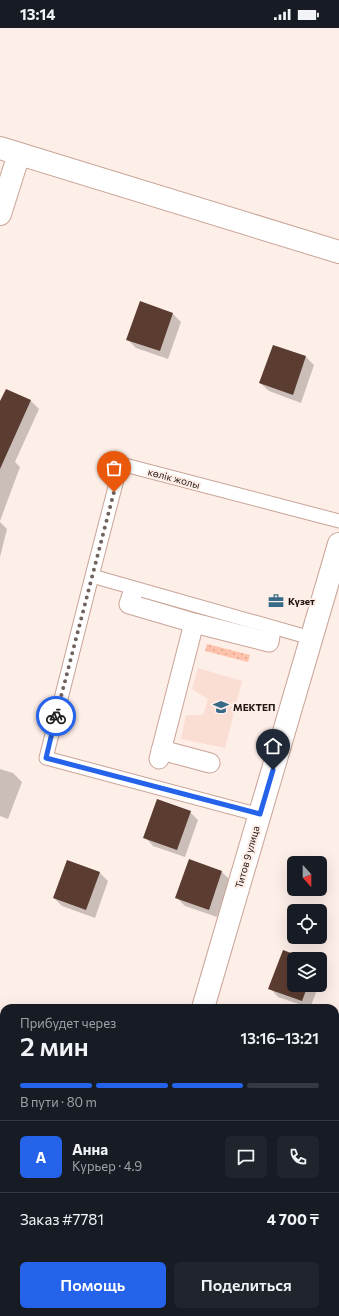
<!DOCTYPE html>
<html lang="ru">
<meta charset="utf-8">
<style>
body{margin:0;font-family:Commissioner,sans-serif;background:#20242c;color:#f1f3f6;height:100vh;display:flex;flex-direction:column;font-size:15px;white-space:nowrap}
*{box-sizing:border-box;margin:0}
p{font-size:13px;color:#9ea1a6}
.icon{flex:none;width:22px;height:22px;fill:none;stroke:currentColor;stroke-width:2;stroke-linecap:round;stroke-linejoin:round}
.map{position:relative;flex:1;overflow:hidden}
.sheet{position:absolute;left:0px;top:976px;width:339px;height:312px;display:flex;flex-direction:column;background:#171b24;border-radius:12px 12px 0 0;box-shadow:0 4px 16px #0002}
.sheet>*{flex:none}
.needle{width:26px;rotate:159deg}
.tools{position:absolute;left:287px;top:828px;display:grid;gap:8px}
.tools a{display:grid;place-items:center;width:40px;height:40px;border-radius:6px;background:#171b24;box-shadow:0 4px 16px #0002;font-size:20px}
.pin{position:absolute;display:grid;place-items:center;width:34px;height:34px;color:#fff;margin:-41px -17px;border-radius:50% 50% 50% 0;rotate:-45deg;box-shadow:0 0 4px #0007}
.pin .icon{rotate:45deg}
.courier{position:absolute;display:grid;place-items:center;width:40px;height:40px;margin:-20px;border:3px solid #2563eb;border-radius:50%;background:#fff;color:#222;box-shadow:0 1px 5px #0007}
.head em{font-style:normal;font-weight:600}
.head div{display:flex;flex-direction:column-reverse}
.head{display:flex;align-items:center;justify-content:space-between;height:68px;padding:0 20px}
h1{font-size:26px;font-weight:600;line-height:30px}
.bar{display:grid;grid-template-columns:repeat(4,1fr);gap:6px 4px;align-content:center;height:48px;padding:0 20px}
.bar i{height:5px;border-radius:3px;background:#363941}
.bar .active{background:#2563eb}
.bar p{grid-column:span 4}
.line{display:flex;align-items:center;gap:10px;padding:0 20px;border-top:1px solid #363941}
.line div{flex:1}
.round{display:grid;place-items:center;flex:none;width:42px;height:42px;border-radius:6px;background:#20242c}
.button{display:flex;gap:8px;margin-top:auto;padding:8px 20px}
.button a{flex:1;height:46px;border-radius:6px;background:#2563eb;color:#fff;font-size:16px;font-weight:600;line-height:46px;text-align:center}
.button a+a{background:#20242c;color:#f1f3f6}
.status{display:flex;justify-content:space-between;align-items:center;height:28px;padding:0 20px;background:#171b24;direction:ltr}
.status svg{height:11px;fill:currentColor}
.map>svg:first-child{display:block}
.built{fill:#faded4}
.park{fill:url(#park-dots)}
.shadow{fill:#0003}
.building{fill:#5b3c31}
.lines{fill:none;stroke-linecap:round;stroke-linejoin:round}
.service-casing{stroke:#c8a496;stroke-width:15}
.pedestrian-casing{stroke:#c8a496;stroke-width:21}
.minor-casing{stroke:#c8a496;stroke-width:24}
.service{stroke:#fff;stroke-width:13}
.pedestrian{stroke:#fff;stroke-width:19}
.minor{stroke:#fff;stroke-width:22}
.done{stroke:#70625c;stroke-width:4;stroke-dasharray:0 7.2}
.route{stroke:#2563eb;stroke-width:5}
.labels{text-anchor:middle;stroke-width:4;stroke-linejoin:round;paint-order:stroke}
.street-label{font-size:10px;fill:#241611;stroke:#feeee8}
.poi-label{font-size:10px;font-weight:bold;fill:#241611;stroke:#feeee8;text-anchor:start}
</style>
<div class="status"><b>13:14</b><svg viewBox="0 0 49 12"><path d="M0 12V9h3v3zM5 12V6h3v6zM10 12V3h3v9zM15 12V0h3v12zM26 1h20v11H26zM47 4h2v5h-2z"/></svg></div>
<div class="map">
<svg width="339" height="1288" viewBox="0 0 339 1288">
<defs>
<pattern id="park-dots" width="8" height="8" patternUnits="userSpaceOnUse"><rect width="8" height="8" fill="#fec2ab"/><path d="M2 2h.1M6 6h.1" fill="none" stroke="#daa692" stroke-width="1.8" stroke-linecap="round"/></pattern>
</defs>
<rect width="100%" height="100%" fill="#feeee8"/>
<!-- built -->
<path class="built" d="M198,640l44,13 -17,67 -44,-9 5,-24h17l5,-16 -16,-10z"/>
<!-- park -->
<path class="park" d="M207,616l43,11 -2,7 -43,-11z"/>
<!-- shadow -->
<path class="shadow" d="M141,274l32,12 8,8 -13,37 -32,-11 -9,-9z
M274,318l32,11 8,8 -13,38 -32,-12 -9,-8z
M6,362l25,11 8,8 -24,53 5,5 -20,54v-117z
M0,494l7,7 -7,28z
M0,741l13,4 9,9 -14,37 -8,-3z
M190,784l8,8 -13,37 -32,-11 -8,-9z
M190,833l32,11 8,8 -13,37 -32,-11 -9,-9z
M100,845l8,8 -13,37 -33,-12 -8,-8z
M283,924l21,7h-10v26h25l-9,23 -32,-11 -8,-9z
M320,940l4,3 -4,10z"/>
<!-- building -->
<path class="building" d="M140,273l33,12 -13,38 -34,-11z
M273,317l33,11 -13,39 -34,-12z
M6,361l25,11 -31,69v-68z
M157,771l34,12 -14,39 -34,-12z
M189,831l33,12 -13,39 -34,-12z
M67,832l33,12 -14,38 -33,-12z
M283,922l24,9h-13v26h14l-6,16 -34,-12z"/>
<g class="lines">
<defs>
<path id="service" d="M92,548l29,-112 218,57
M260,787l-214,-57 46,-182 219,62"/>
<path id="pedestrian" d="M132,567l-3,9 65,19 75,19 1,-6
M161,722l49,13
M159,731l35,-136"/>
<path id="minor" d="M0,120l339,104
M0,186l19,-60
M203,980l136,-464
M113,1288l1,-4"/>
</defs>
<!-- service casing -->
<use href="#service" class="service-casing"/>
<!-- pedestrian casing -->
<use href="#pedestrian" class="pedestrian-casing"/>
<!-- minor casing -->
<use href="#minor" class="minor-casing"/>
<!-- service -->
<use href="#service" class="service"/>
<!-- pedestrian -->
<use href="#pedestrian" class="pedestrian"/>
<!-- minor -->
<use href="#minor" class="minor"/>
</g>
<g class="lines">
<!-- done -->
<path class="done" d="M56,688l58,-224"/>
<!-- route -->
<path class="route" d="M56,688l-10,42 214,56 13,-44"/>
</g>
<!-- icons -->
<defs>
<symbol id="office-bare" viewBox="-9 -9 18 18"><path d="M-6-3h4V-5.5h4V-3h4V5H-6ZM-1-4.5V-3h2v-1.5ZM-6 0V1H6V0Z" fill="#366a87" stroke="#feeee8" stroke-width="2.5" paint-order="stroke"/></symbol>
<symbol id="school-bare" viewBox="-9 -9 18 18"><path d="M0-5L7-2L0 1L-7-2ZM-4 1L0 2.5L4 1V4Q0 6-4 4Z" fill="#366a87" stroke="#feeee8" stroke-width="2.5" paint-order="stroke"/></symbol>
</defs>
<g fill-rule="evenodd">
<use href="#office-bare" x="265" y="562" width="22" height="22"/>
<use href="#school-bare" x="210" y="668" width="22" height="22"/>
</g>
<g class="labels">
<!-- street labels -->
<g class="street-label">
<text transform="translate(174 450) rotate(15)" y="4">көлік жолы</text>
<text transform="translate(247 829) rotate(-74)" y="4">Титов 9 улица</text>
</g>
<!-- poi labels -->
<g class="poi-label">
<text x="288" y="577">Күзет</text>
<text x="233" y="683">МЕКТЕП</text>
</g>
</g>
</svg>
<div class="tools">
<a><svg class="needle" viewBox="-14 -14 28 28"><path d="M0-13l5 13h-10z" fill="#e53935"/><path d="M0 13l5-13h-10z" fill="#9ea1a6"/></svg></a>
<a><svg class="icon" aria-label="locate" viewBox="0 0 24 24"><circle cx="12" cy="12" r="6"/><path d="M12 2v4M12 18v4M2 12h4M18 12h4"/></svg></a>
<a><svg class="icon" aria-label="layers" viewBox="0 0 24 24"><path d="M12 4l9 5-9 5-9-5zM3 14l9 5 9-5"/></svg></a>
</div>
<div class="pin" style="left:114px;top:464px;background:#ea580c"><svg class="icon" aria-label="bag" viewBox="0 0 24 24"><path d="M5 8h14l-1 12H6zM9 8a3 3 0 0 1 6 0"/></svg></div>
<div class="pin" style="left:273px;top:742px;background:#1f2937"><svg class="icon" aria-label="home" viewBox="0 0 24 24"><path d="M3 11l9-7 9 7M6 9v11h12V9"/></svg></div>
<div class="courier" style="left:56px;top:688px"><svg class="icon" aria-label="bike" viewBox="0 0 24 24"><circle cx="6" cy="16" r="4"/><circle cx="18" cy="16" r="4"/><path d="M6 16l4-8h5l3 8M10 8l3 8H6M13 5h3"/></svg></div>
<section class="sheet">
<div class="head"><div><h1>2 мин</h1><p>Прибудет через</p></div><em>13:16–13:21</em></div>
<div class="bar"><i class="active"></i><i class="active"></i><i class="active"></i><i></i><p>В пути · 80 m</p></div>
<div class="line" style="height:72px"><b class="round" style="background:#2563eb;color:#fff">А</b><div><b>Анна</b><p>Курьер · 4.9</p></div><a class="round"><svg class="icon" aria-label="chat" viewBox="0 0 24 24"><path d="M4 5h16v11H9l-5 4z"/></svg></a><a class="round"><svg class="icon" aria-label="phone" viewBox="0 0 24 24"><path d="M5 4h4l2 5-3 2q2 4 5 5l2-3 5 2v4C11 20 4 13 5 4z"/></svg></a></div>
<div class="line" style="height:52px"><div>Заказ #7781</div><b>4 700 ₸</b></div>
<div class="button"><a>Помощь</a><a>Поделиться</a></div>
</section>
</div>
